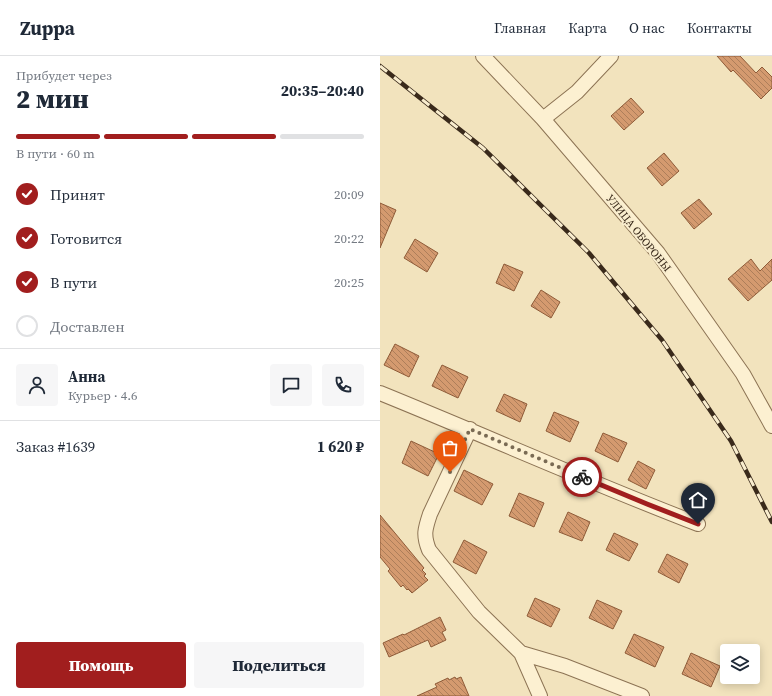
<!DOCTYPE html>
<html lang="ru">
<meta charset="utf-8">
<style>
body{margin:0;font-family:"Source Serif 4",serif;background:#f6f6f7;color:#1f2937;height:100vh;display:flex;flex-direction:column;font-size:15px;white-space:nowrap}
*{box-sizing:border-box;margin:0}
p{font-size:13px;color:#747a83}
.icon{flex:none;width:22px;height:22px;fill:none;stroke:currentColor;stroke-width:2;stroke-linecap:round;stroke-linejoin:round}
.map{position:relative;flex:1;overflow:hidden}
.drawer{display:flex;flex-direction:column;background:#fff;width:380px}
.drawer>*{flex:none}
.buttons{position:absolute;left:340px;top:588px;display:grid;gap:8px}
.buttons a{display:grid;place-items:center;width:40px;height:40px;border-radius:4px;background:#fff;box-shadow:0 2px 10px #0003;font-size:20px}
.pin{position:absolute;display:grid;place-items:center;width:34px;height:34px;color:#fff;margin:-41px -17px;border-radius:50% 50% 50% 0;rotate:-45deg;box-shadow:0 0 4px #0007}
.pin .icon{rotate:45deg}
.courier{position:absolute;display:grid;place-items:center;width:40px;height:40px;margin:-20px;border:3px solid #a11e1e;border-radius:50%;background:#fff;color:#222;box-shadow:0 1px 5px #0007}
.head em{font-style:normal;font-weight:800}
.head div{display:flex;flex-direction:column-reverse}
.head{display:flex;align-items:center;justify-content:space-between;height:68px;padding:0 16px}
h1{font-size:26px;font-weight:800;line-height:30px}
.bar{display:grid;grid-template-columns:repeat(4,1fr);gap:6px 4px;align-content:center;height:48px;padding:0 16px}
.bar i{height:5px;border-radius:3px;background:#e0e1e3}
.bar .active{background:#a11e1e}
.bar p{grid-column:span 4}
.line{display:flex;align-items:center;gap:10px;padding:0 16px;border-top:1px solid #e0e1e3}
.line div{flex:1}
.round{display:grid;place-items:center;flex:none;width:42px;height:42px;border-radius:4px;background:#f6f6f7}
ol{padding:0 16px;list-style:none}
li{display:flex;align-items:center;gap:12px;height:44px}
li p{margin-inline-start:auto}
li .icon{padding:4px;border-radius:50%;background:#a11e1e;color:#fff;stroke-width:4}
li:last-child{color:#747a83}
li i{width:22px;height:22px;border:2px solid #e0e1e3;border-radius:50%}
.primary-button{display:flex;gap:8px;margin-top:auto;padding:8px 16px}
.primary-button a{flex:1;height:46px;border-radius:4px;background:#a11e1e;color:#fff;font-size:16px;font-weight:800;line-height:46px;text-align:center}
.primary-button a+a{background:#f6f6f7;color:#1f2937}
header{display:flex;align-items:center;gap:24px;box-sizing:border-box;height:56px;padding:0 20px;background:#fff;border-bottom:1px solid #e0e1e3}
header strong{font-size:19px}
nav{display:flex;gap:22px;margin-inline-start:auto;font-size:14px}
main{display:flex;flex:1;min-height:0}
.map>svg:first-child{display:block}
.building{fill:url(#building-back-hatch);stroke:#8e5b38}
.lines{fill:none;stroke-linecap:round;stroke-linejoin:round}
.minor-casing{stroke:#8c7354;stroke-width:16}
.minor{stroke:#fcf0d1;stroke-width:14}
.rail-casing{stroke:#3a2a1b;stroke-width:4.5}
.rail{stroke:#f9edce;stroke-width:3;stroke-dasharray:9;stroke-linecap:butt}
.done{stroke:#7a6b54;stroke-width:4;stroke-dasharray:0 7.2}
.route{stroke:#a11e1e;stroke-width:5}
.labels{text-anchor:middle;stroke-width:4;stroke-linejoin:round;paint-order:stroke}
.street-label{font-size:11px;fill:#3a2a1b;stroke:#f9edce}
</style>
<header>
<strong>Zuppa</strong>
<nav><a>Главная</a><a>Карта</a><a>О нас</a><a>Контакты</a></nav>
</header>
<main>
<section class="drawer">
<div class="head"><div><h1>2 мин</h1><p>Прибудет через</p></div><em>20:35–20:40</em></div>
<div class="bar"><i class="active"></i><i class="active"></i><i class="active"></i><i></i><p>В пути · 60 m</p></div>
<ol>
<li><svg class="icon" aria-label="check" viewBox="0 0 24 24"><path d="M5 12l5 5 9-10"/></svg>Принят<p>20:09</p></li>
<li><svg class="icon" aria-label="check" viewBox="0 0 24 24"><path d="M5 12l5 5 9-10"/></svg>Готовится<p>20:22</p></li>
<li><svg class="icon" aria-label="check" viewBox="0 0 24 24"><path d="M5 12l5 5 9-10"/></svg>В пути<p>20:25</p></li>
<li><i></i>Доставлен</li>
</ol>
<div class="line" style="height:72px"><a class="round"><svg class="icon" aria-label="person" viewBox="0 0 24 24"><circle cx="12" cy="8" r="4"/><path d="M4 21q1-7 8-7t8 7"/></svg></a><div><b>Анна</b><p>Курьер · 4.6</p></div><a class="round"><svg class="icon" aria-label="chat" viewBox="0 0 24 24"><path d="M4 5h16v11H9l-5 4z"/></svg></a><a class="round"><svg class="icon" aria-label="phone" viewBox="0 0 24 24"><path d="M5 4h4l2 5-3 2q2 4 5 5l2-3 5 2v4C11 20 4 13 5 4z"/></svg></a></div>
<div class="line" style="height:52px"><div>Заказ #1639</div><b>1 620 ₽</b></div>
<div class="primary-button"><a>Помощь</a><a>Поделиться</a></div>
</section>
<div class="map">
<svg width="392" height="640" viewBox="0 0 392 640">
<defs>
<pattern id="building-back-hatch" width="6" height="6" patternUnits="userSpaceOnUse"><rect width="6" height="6" fill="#d49a6f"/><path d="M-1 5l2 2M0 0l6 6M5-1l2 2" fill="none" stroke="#ad7e5a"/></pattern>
</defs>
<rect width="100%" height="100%" fill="#f2e3bd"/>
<!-- building -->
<path class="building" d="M337,0h23l16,17 6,-6 10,10v11l-11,11 -28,-29 -2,2z
M251,42l13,14 -20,18 -13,-14z
M284,97l15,18 -17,15 -15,-18z
M319,143l13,15 -18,15 -13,-16z
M0,147l16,7 -16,38z
M35,183l23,14 -11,19 -23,-14z
M371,203l9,12 12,-12v21l-24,21 -20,-22z
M124,208l19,8 -9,19 -18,-8z
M161,234l19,12 -9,16 -20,-12z
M15,288l24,12 -10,21 -25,-12z
M62,309l26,12 -10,21 -26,-12z
M124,338l23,10 -7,18 -24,-11z
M174,356l25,10 -9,20 -24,-11z
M223,377l24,10 -9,19 -23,-11z
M31,385l28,13 -11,22 -26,-13z
M258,405l17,9 -9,19 -18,-9z
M84,414l29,14 -11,21 -28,-14z
M139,437l25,10 -10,24 -25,-11z
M188,456l22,10 -8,19 -23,-9z
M0,459l44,53 -2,2 4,4 -2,2 4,4 -16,13 -4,-4 -1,1 -4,-5 -2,2 -13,-16 2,-2 -10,-12z
M234,477l24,11 -9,17 -23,-11z
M84,484l23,12 -11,22 -23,-12z
M287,498l21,10 -9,19 -21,-11z
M155,542l25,11 -9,18 -24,-11z
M217,544l25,11 -9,18 -24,-11z
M60,561l6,13 -4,2 4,8 -15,7 -3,-7 -39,17 -6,-14 20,-9 1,1z
M254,578l30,13 -9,20 -30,-14z
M311,597l29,13 -9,21 -29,-13z
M75,621l1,2 5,-2 8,19h-52l20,-9 -2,-3 13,-6 1,2z"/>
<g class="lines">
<defs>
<path id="minor" d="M103,0l60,63 115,134 85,121 29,52
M163,63l34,-27 34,-36
M0,337c106,43 211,90 318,131
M90,373l-40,85c-5,15 -7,21 -1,36l50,62 42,41 19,43
M141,597l44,13 77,30"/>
</defs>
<!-- minor casing -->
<use href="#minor" class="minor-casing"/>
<!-- minor -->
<use href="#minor" class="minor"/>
<defs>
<path id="rail" d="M0,10l103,82 106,105 73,87 69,101 41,81"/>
</defs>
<!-- rail casing -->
<use href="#rail" class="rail-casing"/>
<!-- rail -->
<use href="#rail" class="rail"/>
</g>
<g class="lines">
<!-- done -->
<path class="done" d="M70,416l20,-43 112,48"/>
<!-- route -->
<path class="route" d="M202,421l65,27 51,20"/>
</g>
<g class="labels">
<!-- street labels -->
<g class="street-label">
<text transform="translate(259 177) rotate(51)" y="4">УЛИЦА ОБОРОНЫ</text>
</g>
</g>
</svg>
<div class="buttons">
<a><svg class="icon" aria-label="layers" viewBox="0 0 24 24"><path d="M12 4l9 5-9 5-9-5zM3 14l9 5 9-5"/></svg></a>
</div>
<div class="pin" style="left:70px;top:416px;background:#ea580c"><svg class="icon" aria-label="bag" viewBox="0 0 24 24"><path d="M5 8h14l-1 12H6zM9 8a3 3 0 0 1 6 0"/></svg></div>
<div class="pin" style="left:318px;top:468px;background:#1f2937"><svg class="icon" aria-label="home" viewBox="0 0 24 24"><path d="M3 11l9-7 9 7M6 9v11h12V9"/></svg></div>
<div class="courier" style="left:202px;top:421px"><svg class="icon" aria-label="bike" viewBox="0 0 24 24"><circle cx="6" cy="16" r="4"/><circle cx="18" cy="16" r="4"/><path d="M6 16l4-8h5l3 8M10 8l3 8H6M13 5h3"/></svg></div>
</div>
</main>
